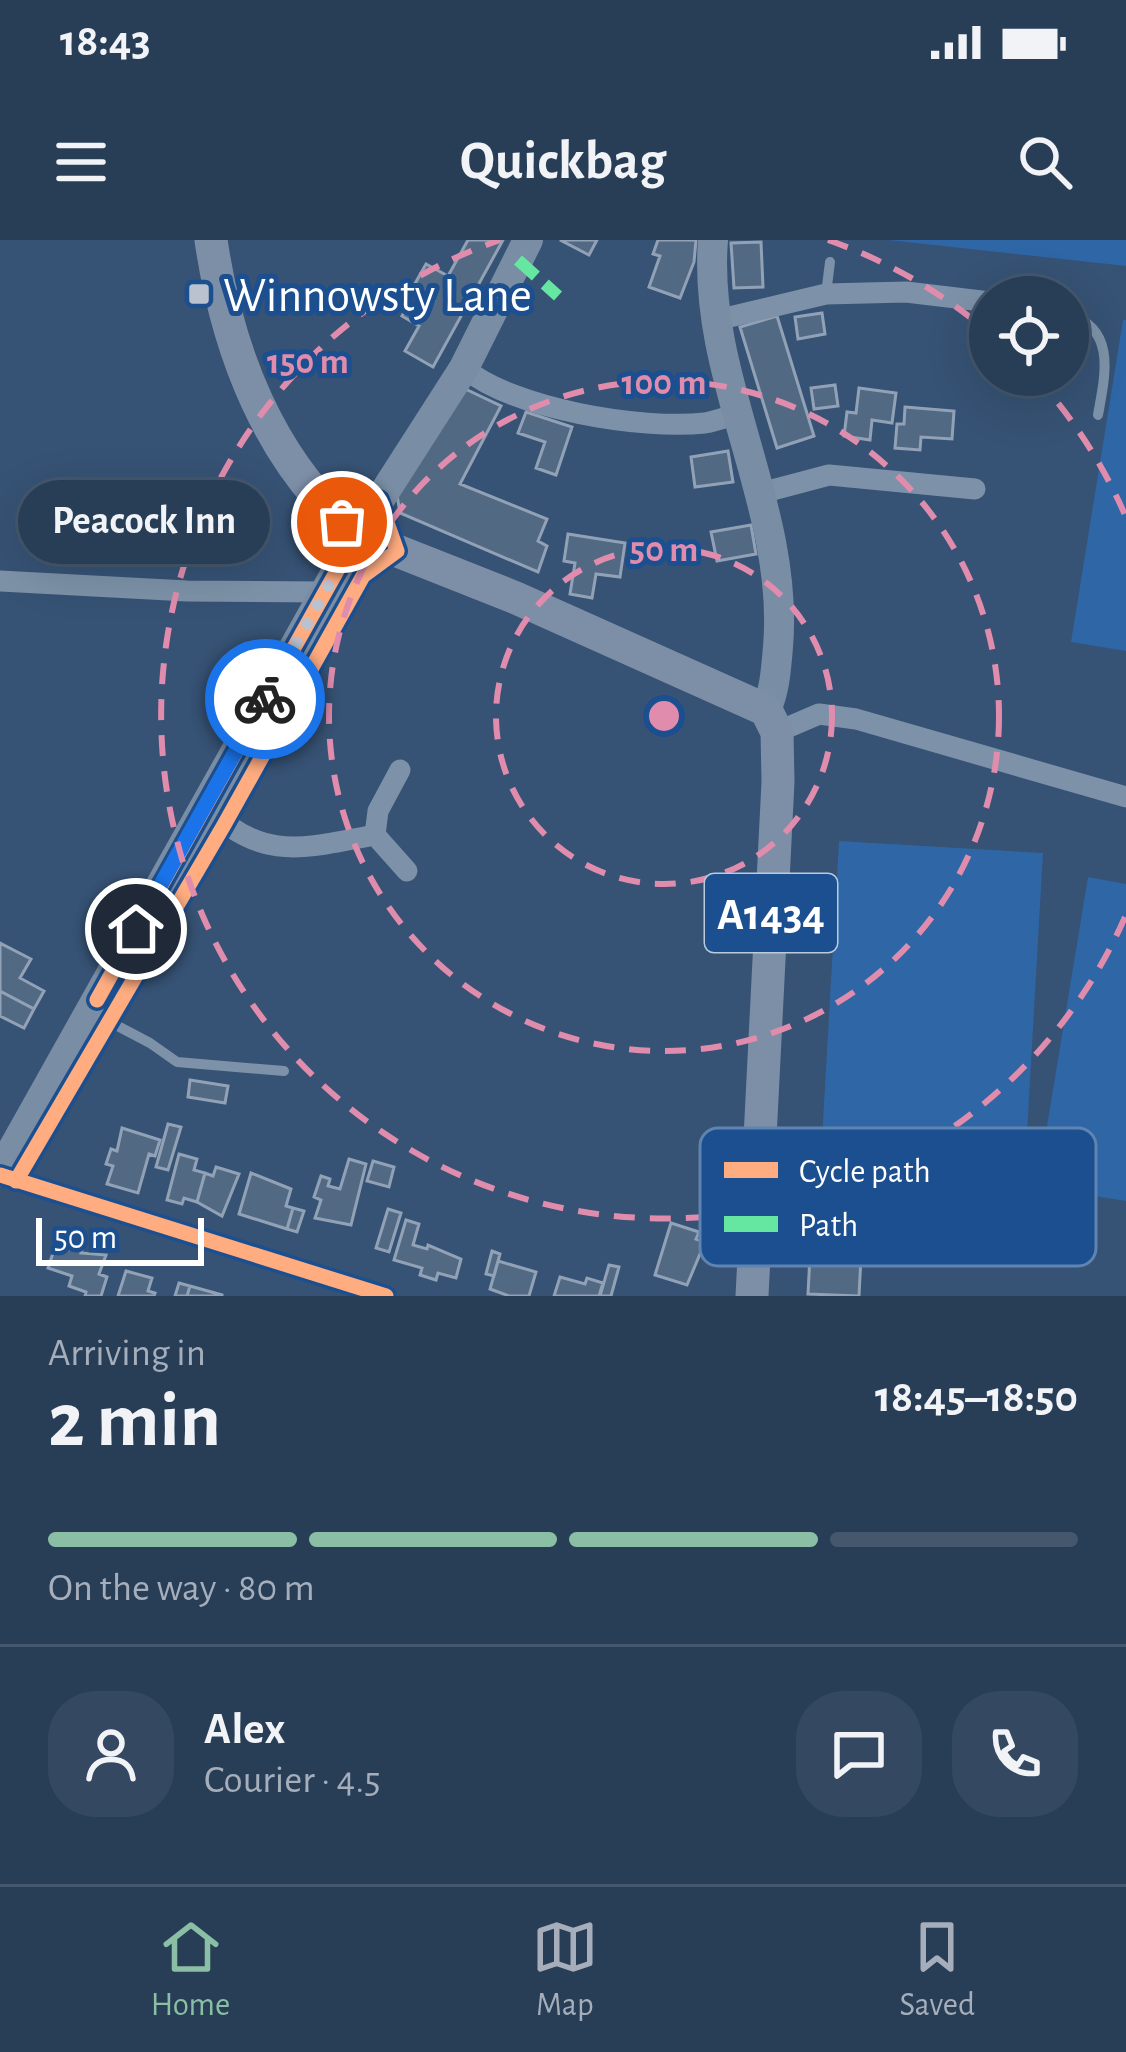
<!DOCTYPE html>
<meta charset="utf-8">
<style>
body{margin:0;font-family:"Alegreya Sans",sans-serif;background:#344961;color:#f1f3f6;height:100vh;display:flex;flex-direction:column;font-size:45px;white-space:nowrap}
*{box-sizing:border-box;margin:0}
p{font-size:39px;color:#a5aeba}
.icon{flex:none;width:66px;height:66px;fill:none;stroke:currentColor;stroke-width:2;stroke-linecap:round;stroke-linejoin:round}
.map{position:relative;height:1056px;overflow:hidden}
.drawer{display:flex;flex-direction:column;background:#283e57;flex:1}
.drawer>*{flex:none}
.tools{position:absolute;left:969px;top:36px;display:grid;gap:24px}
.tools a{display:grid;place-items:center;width:120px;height:120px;border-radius:50%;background:#283e57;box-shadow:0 12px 48px #0002,0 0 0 3px #44576d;font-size:60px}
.scale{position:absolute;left:36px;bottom:30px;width:168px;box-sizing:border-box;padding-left:12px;border:6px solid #fff;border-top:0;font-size:33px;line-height:42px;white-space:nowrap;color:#fff;-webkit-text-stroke:9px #1b4f8f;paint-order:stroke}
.pin{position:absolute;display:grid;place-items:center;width:102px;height:102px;color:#fff;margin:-51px;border:6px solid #fff;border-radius:50%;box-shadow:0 3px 12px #0007}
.courier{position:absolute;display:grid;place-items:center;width:120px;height:120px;margin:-60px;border:9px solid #1a73e8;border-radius:50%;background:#fff;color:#222;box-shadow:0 3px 15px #0007}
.bubble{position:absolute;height:84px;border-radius:42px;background:#283e57;box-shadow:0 12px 48px #0002,0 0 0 3px #44576d;font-size:39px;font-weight:700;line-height:84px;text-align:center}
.summary em{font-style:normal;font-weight:700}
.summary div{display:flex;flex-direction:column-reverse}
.summary{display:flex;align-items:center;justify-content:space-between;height:204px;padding:0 48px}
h1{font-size:78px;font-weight:700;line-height:90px}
.bar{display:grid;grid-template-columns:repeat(4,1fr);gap:18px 12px;align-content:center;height:144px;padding:0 48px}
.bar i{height:15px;border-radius:9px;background:#44576d}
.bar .on{background:#8abfa5}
.bar p{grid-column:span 4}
.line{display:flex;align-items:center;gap:30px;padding:0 48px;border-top:3px solid #44576d}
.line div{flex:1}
.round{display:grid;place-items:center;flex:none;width:126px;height:126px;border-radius:48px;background:#344961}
.status{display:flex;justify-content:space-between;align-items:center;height:84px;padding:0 60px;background:#283e57;direction:ltr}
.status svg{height:33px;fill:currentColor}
header{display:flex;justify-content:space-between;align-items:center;height:156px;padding:0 48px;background:#283e57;font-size:54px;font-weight:700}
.menu{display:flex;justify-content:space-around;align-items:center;height:168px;border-top:3px solid #44576d;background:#283e57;font-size:33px;color:#a5aeba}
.menu a{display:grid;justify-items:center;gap:6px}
.menu .on{color:#8abfa5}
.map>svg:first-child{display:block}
.green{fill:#2f66a5}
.building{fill:#526984;stroke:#92a2b6;stroke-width:3}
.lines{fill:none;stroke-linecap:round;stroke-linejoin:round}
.lane{stroke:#7d92a8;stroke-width:10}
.street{stroke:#7d92a8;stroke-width:21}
.secondary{stroke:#798da4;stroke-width:30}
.primary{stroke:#7d8ea7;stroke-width:33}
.quiet{stroke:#66e7a1;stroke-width:12;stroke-dasharray:24 12;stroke-linecap:butt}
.cycleway-casing{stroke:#1b4f8f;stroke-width:22}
.cycleway{stroke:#ffac80;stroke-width:15}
.done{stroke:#b9c2ce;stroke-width:12;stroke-dasharray:0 21.6}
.route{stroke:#1a73e8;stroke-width:15}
.ring{fill:none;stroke:#e08cad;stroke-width:6;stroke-dasharray:21 15}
.poi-dot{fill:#b9c2ce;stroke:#1b4f8f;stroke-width:4.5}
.labels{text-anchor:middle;stroke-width:10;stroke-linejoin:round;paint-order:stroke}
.shield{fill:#1b4f8f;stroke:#bbcadd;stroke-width:3}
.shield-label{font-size:45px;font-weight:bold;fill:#fff}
.poi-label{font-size:48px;fill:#fff;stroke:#1b4f8f;text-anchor:start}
.key{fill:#1b4f8f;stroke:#5f84b1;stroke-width:3}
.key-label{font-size:33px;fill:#fff}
.centre{fill:#e08cad;stroke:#1b4f8f;stroke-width:6}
.ring-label{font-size:36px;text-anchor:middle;font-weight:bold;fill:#e08cad;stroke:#1b4f8f;stroke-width:10;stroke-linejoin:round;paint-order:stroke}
</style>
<div class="status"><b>18:43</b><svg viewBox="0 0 49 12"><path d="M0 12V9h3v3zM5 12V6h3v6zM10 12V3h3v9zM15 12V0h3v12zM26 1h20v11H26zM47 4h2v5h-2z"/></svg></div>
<header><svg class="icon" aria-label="menu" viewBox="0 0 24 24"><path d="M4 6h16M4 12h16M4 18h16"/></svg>Quickbag<svg class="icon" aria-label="search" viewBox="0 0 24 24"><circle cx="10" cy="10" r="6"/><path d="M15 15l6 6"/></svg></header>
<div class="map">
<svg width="1126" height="1056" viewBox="0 0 1126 1056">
<rect width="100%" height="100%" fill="#365274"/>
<!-- green -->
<path class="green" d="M888,0h238v26z
M1123,80h3v331l-55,-9z
M839,601l204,12 -18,315 -204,-12z
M1088,637l38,7v317l-89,-14z"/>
<!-- building -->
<path class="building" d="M468,0h35l-70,127 -28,-16 14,-25 -17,-10 7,-13 19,11 6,-13 -22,-12 14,-25 22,12z
M560,0h37l-8,15z
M658,0h38l-2,22 -14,36 -31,-11 11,-31 -7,-2z
M761,2l2,45 -29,1 -3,-45z
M822,73l3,21 -27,5 -3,-22z
M777,76l37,120 -37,12 -37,-121z
M835,145l3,21 -24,3 -3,-21z
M459,146l42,20 -41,78 87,35 -9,22 9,5 -9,26 -138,-59 -3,-18z
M859,148l37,5 -4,30 -20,-3 -2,20 -26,-4 3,-24 9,1z
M905,167l49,4 -2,28 -31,-2 -1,13 -25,-2 2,-24h7z
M526,172l46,15 -16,48 -20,-7 9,-26 -27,-9z
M728,211l5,31 -38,5 -4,-30z
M751,285l5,29 -39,7 -6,-29z
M568,294l57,9 -5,34 -24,-3 -4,24 -22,-4 5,-31 -11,-2z
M0,703l31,16 -11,19 24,13 -10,18 -34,-18z
M0,751l34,18 -10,19 -24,-12z
M190,840l38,6 -3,17 -37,-6z
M168,884l13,3 -13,43 -12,-3z
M122,888l38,12 -5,16 -6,-2 -11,39 -31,-9 6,-18 -7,-2 5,-15 6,2z
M179,914l18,5 -3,11 11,3 -8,29 -13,-4 -2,6 -15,-4z
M349,919l17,5 -15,61 -36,-7 6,-18 -7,-3 7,-21 9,3 -2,7 12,3z
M373,921l21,6 -5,20 -22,-6z
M216,927l23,7 -17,42 -25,-14 8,-29 8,3z
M251,933l40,16 -5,17 7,2 -6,21 -48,-15z
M293,968l11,3 -7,21 -10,-3z
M388,969l13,4 -12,39 -13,-4z
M406,980l13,4 -6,21 14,4 1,-4 33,14 -5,19 -18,-5 -2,7 -16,-5 2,-7 -28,-8z
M671,983l28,9 -3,7 9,3 -18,43 -32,-10z
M71,1003l12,4 -2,6 25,2 -7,19 8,3 -6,19h-16l1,-4 -17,-6 3,-10 -24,-8 8,-24 13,5z
M492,1011l8,3 -6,22 -8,-2z
M810,1015l51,2 -2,39 -51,-2z
M498,1021l38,11 -7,24h-20l-19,-7z
M609,1025l10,2 -8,29h-11z
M126,1031l26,7 -4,13 7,2 -1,3h-36z
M560,1037l25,7 2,-6 16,5 -4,13h-45z
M179,1043l11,3 -3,10h-12z
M190,1046l32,9v1h-35z"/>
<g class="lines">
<!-- lane -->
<path class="lane" d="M826,54l4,-32
M1068,74c49,15 37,61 30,101
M93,773l57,30 27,19 107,9"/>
<!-- street -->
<path class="street" d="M717,80l109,-26 80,-2 84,10
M464,128c49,41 177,62 241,55 12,-2 24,-7 35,-10
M761,253l68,-18 146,14
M0,341l187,10 138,1 4,-5
M777,492l42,-18 37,5 270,78
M400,530l-22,41 -3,24 32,36
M204,565c58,58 100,43 171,30
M0,935l386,121"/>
<!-- secondary -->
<path class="secondary" d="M713,0c-11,139 77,267 65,407 -2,22 -3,43 -12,63
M0,932l357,-637 107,-167 64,-128"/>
<!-- primary -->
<path class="primary" d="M211,0c16,110 58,222 146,295l159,63 250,112 11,22 1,50 -26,514"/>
<!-- quiet -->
<path class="quiet" d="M518,20l40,36"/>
<defs>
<path id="cycleway" d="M97,760l260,-465
M0,935l386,121
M16,941l208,-356 139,-249 34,-25 -18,-51"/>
</defs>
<!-- cycleway casing -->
<use href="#cycleway" class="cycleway-casing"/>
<!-- cycleway -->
<use href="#cycleway" class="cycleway"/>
</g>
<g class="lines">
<!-- done -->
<path class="done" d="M265,459l92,-164 -15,-13"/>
<!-- route -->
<path class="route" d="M136,689l129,-230"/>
</g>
<!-- distance rings -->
<g class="ring">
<circle cx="664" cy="476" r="168"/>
<circle cx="664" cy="476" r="335"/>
<path d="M1125 677A503 503 0 1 1 500 0M828 0A503 503 0 0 1 987 91M1035 136A503 503 0 0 1 1125 275"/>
</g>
<!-- markers -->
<rect class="poi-dot" x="187" y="42" width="24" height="24" rx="6"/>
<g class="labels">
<!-- shield labels -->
<rect class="shield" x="705" y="634" width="132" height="78" rx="9"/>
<g class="shield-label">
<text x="771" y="689">A1434</text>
</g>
<!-- poi labels -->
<g class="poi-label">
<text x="223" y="71">Winnowsty Lane</text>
</g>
</g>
<!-- legend -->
<rect x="700" y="888" width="396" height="138" rx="18" class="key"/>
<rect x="724" y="922" width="54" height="16" fill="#ffac80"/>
<rect x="724" y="976" width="54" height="16" fill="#66e7a1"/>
<g class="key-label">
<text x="799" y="942">Cycle path</text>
<text x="799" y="996">Path</text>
</g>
<circle cx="664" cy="476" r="18" class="centre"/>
<g class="ring-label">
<text x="308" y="133">150 m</text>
<text x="664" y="154">100 m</text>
<text x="664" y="321">50 m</text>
</g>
</svg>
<div class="tools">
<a><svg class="icon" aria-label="locate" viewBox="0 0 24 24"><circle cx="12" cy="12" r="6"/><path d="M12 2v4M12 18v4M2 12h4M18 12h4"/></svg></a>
</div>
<div class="scale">50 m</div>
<div class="pin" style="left:342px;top:282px;background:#ea580c"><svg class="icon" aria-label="bag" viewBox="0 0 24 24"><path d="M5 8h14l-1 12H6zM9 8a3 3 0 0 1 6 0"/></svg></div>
<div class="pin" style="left:136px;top:689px;background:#1f2937"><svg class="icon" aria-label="home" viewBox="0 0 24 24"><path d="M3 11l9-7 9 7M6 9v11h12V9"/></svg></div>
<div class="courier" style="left:265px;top:459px"><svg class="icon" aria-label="bike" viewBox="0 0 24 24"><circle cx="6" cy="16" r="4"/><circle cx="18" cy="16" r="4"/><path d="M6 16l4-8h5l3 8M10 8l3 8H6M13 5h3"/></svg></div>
<div class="bubble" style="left:18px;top:240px;width:252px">Peacock Inn</div>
</div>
<section class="drawer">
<div class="summary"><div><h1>2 min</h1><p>Arriving in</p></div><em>18:45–18:50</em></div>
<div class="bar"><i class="on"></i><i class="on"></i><i class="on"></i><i></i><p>On the way · 80 m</p></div>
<div class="line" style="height:216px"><a class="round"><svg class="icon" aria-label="person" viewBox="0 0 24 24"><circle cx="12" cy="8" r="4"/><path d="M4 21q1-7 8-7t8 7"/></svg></a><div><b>Alex</b><p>Courier · 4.5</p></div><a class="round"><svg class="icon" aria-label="chat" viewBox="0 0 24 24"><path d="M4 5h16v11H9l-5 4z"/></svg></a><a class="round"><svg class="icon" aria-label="phone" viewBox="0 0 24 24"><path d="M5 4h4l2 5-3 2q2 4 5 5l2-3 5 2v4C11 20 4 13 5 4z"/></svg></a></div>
</section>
<nav class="menu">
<a class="on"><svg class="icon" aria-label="home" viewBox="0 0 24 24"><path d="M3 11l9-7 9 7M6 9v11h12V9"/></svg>Home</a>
<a><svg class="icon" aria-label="map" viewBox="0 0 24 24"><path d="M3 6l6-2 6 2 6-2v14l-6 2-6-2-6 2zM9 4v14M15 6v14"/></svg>Map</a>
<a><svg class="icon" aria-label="saved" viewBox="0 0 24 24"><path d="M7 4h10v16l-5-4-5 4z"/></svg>Saved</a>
</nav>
